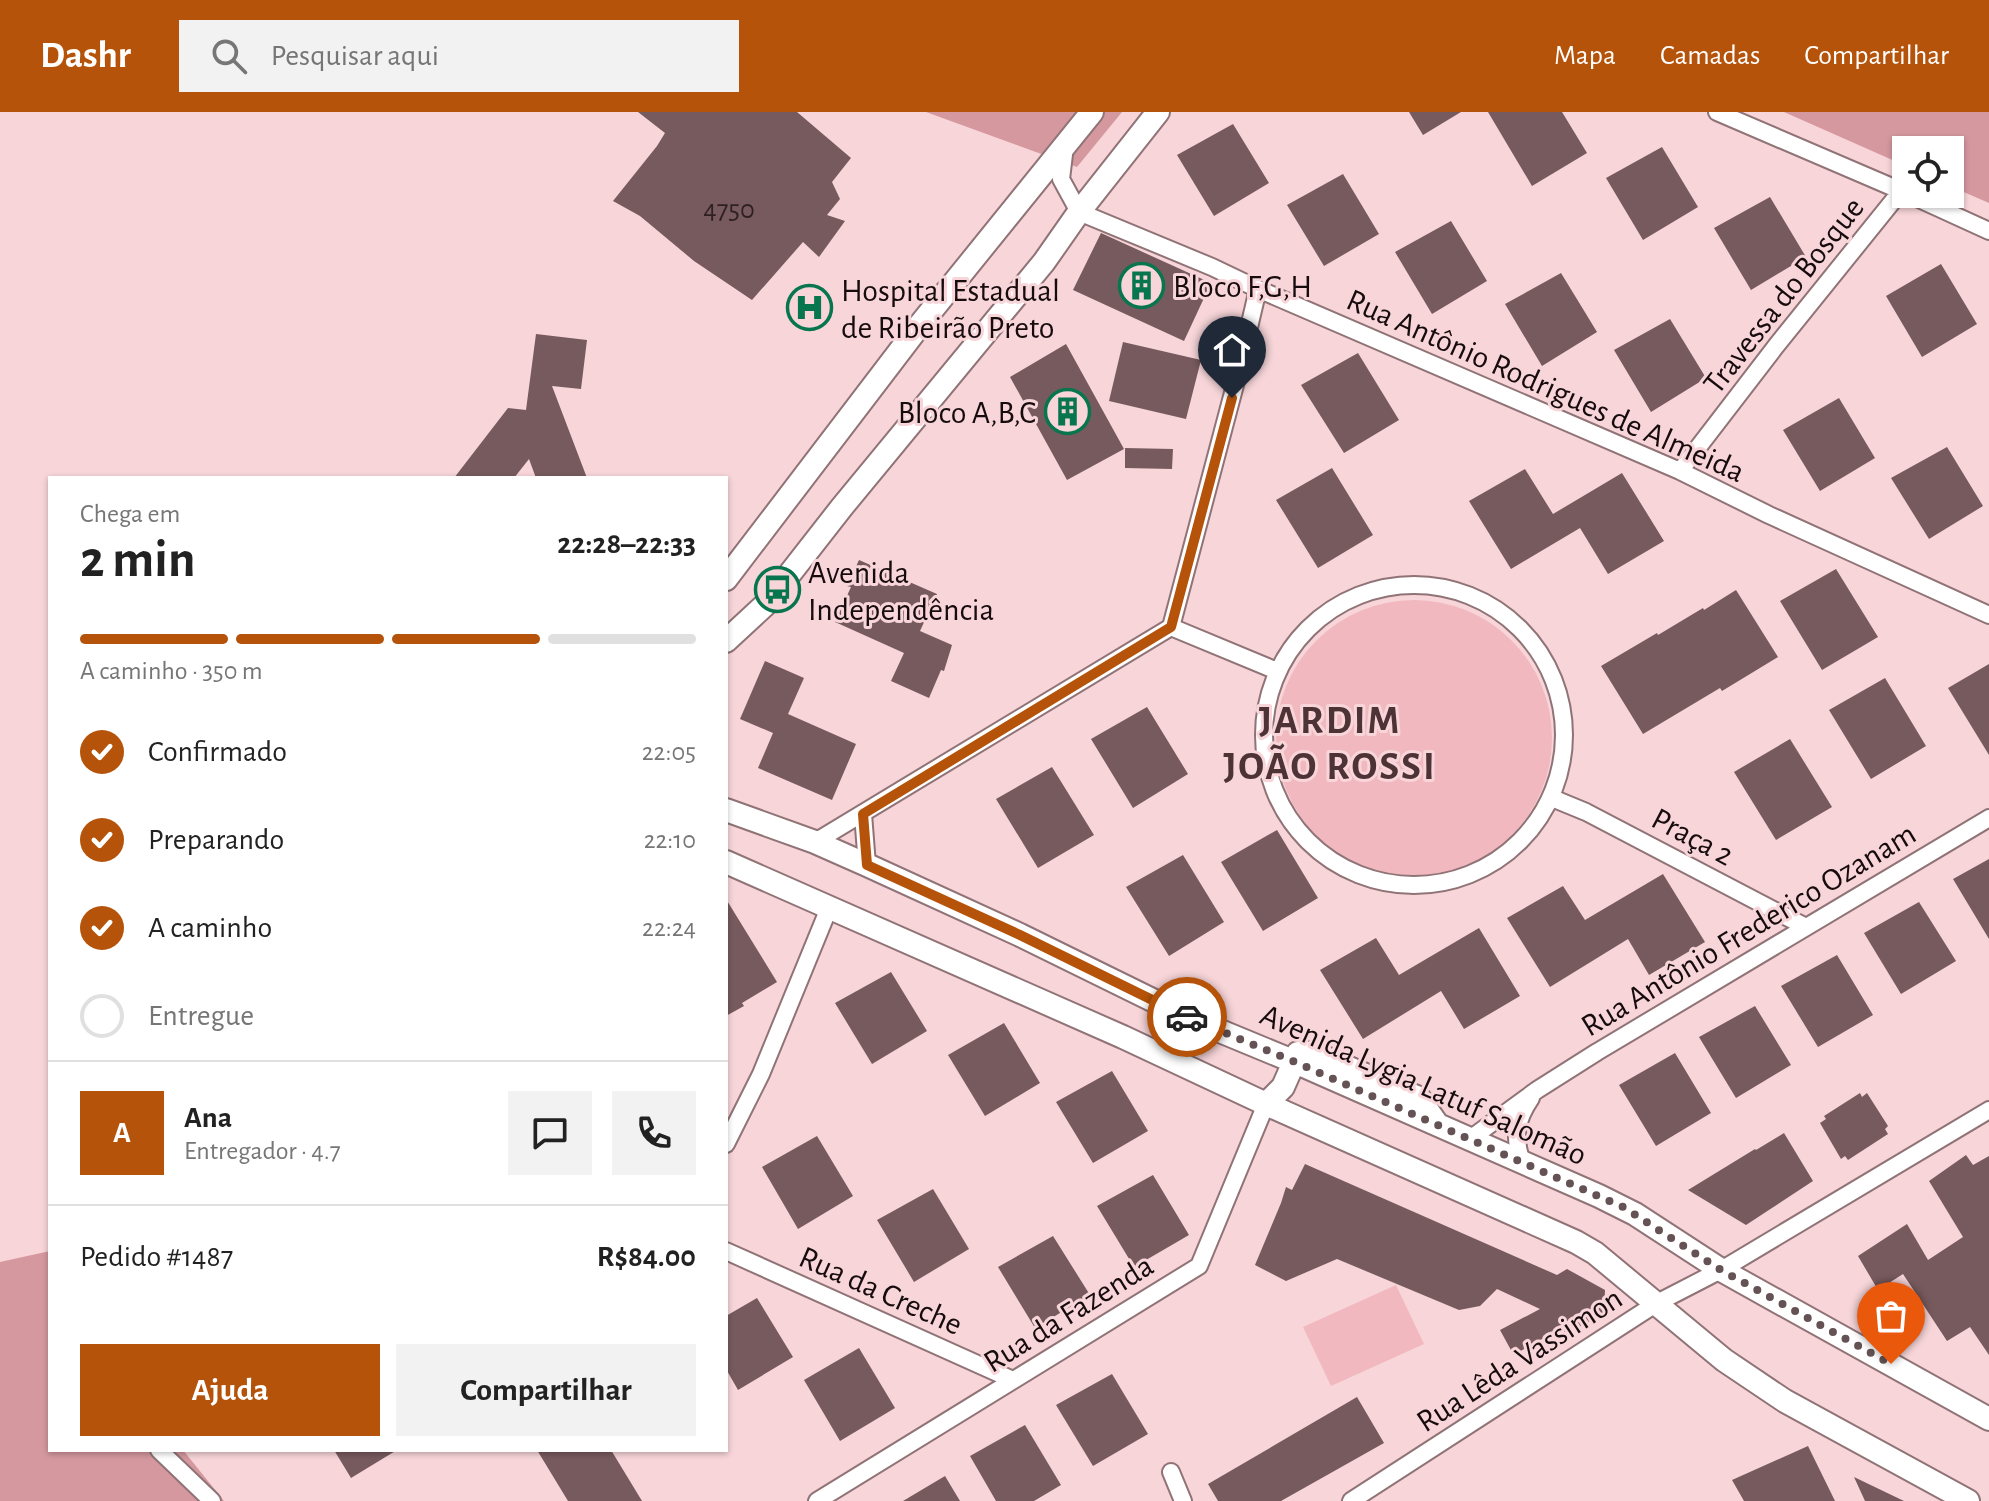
<!DOCTYPE html>
<html lang="pt">
<meta charset="utf-8">
<style>
body{margin:0;font-family:"Alegreya Sans",sans-serif;background:#f2f2f2;color:#222;height:100vh;display:flex;flex-direction:column;font-size:30px;white-space:nowrap}
*{box-sizing:border-box;margin:0}
p{font-size:26px;color:#767676}
.icon{flex:none;width:44px;height:44px;fill:none;stroke:currentColor;stroke-width:2;stroke-linecap:round;stroke-linejoin:round}
.map{position:relative;flex:1;overflow:hidden}
.drawer{position:absolute;left:48px;top:364px;width:680px;height:976px;display:flex;flex-direction:column;background:#fff;border-radius:0px;box-shadow:0 2px 6px #0004}
.drawer>*{flex:none}
.controls{position:absolute;left:1892px;top:24px;display:grid;gap:16px}
.controls a{display:grid;place-items:center;width:72px;height:72px;border-radius:0px;background:#fff;box-shadow:0 2px 6px #0004;font-size:40px}
.pin{position:absolute;display:grid;place-items:center;width:68px;height:68px;color:#fff;margin:-82px -34px;border-radius:50% 50% 50% 0;rotate:-45deg;box-shadow:0 0 8px #0007}
.pin .icon{rotate:45deg}
.courier{position:absolute;display:grid;place-items:center;width:80px;height:80px;margin:-40px;border:6px solid #b45309;border-radius:50%;background:#fff;color:#222;box-shadow:0 2px 10px #0007}
.overview em{font-style:normal;font-weight:600}
.overview div{display:flex;flex-direction:column-reverse}
.overview{display:flex;align-items:center;justify-content:space-between;height:136px;padding:0 32px}
h1{font-size:52px;font-weight:600;line-height:60px}
.bar{display:grid;grid-template-columns:repeat(4,1fr);gap:12px 8px;align-content:center;height:96px;padding:0 32px}
.bar i{height:10px;border-radius:6px;background:#e0e0e0}
.bar .on{background:#b45309}
.bar p{grid-column:span 4}
.line{display:flex;align-items:center;gap:20px;padding:0 32px;border-top:2px solid #e0e0e0}
.line div{flex:1}
.round{display:grid;place-items:center;flex:none;width:84px;height:84px;border-radius:0px;background:#f2f2f2}
ol{padding:0 32px;list-style:none}
li{display:flex;align-items:center;gap:24px;height:88px}
li p{margin-inline-start:auto}
li .icon{padding:8px;border-radius:50%;background:#b45309;color:#fff;stroke-width:4}
li:last-child{color:#767676}
li i{width:44px;height:44px;border:4px solid #e0e0e0;border-radius:50%}
.button{display:flex;gap:16px;margin-top:auto;padding:16px 32px}
.button a{flex:1;height:92px;border-radius:0px;background:#b45309;color:#fff;font-size:32px;font-weight:600;line-height:92px;text-align:center}
.button a+a{background:#f2f2f2;color:#222}
header{display:flex;align-items:center;gap:48px;box-sizing:border-box;height:112px;padding:0 40px;background:#b45309;color:#fff}
header strong{font-size:38px}
nav{display:flex;gap:44px;margin-inline-start:auto;font-size:28px}
.search{width:560px;height:72px;background:#f2f2f2;display:flex;align-items:center;gap:20px;box-sizing:border-box;padding:0 28px;border-radius:0px;color:#767676;font-size:30px}
.map>svg:first-child{display:block}
.green{fill:#f1b9bf}
.forest{fill:#d5989f}
.building{fill:#775a5d}
.lines{fill:none;stroke-linecap:round;stroke-linejoin:round}
.street-casing{stroke:#907376;stroke-width:20}
.secondary-casing{stroke:#907376;stroke-width:26}
.street{stroke:#fff;stroke-width:16}
.secondary{stroke:#fff;stroke-width:22}
.done{stroke:#655254;stroke-width:8;stroke-dasharray:0 14.4}
.route{stroke:#b45309;stroke-width:10}
.labels{text-anchor:middle;stroke-width:6;stroke-linejoin:round;paint-order:stroke}
.number-label{font-size:28px;fill:#2e1f21}
.poi-label{font-size:32px;fill:#160b0d;stroke:#f7d5d9;text-anchor:start}
.street-label{font-size:32px;fill:#160b0d;stroke:#f7d5d9}
.district-label{font-size:40px;font-weight:bold;letter-spacing:2px;fill:#4d3336;stroke:#f7d5d9}
</style>
<header>
<strong>Dashr</strong>
<div class="search"><svg class="icon" aria-label="search" viewBox="0 0 24 24"><circle cx="10" cy="10" r="6"/><path d="M15 15l6 6"/></svg>Pesquisar aqui</div>
<nav><a>Mapa</a><a>Camadas</a><a>Compartilhar</a></nav>
</header>
<div class="map">
<svg width="1989" height="1389" viewBox="0 0 1989 1389">
<rect width="100%" height="100%" fill="#f7d5d9"/>
<!-- green -->
<path class="green" d="M1276 626a138 138 0 1 1 276 0a138 138 0 1 1-276 0Z
M1396,1173l28,59 -93,42 -28,-59z"/>
<!-- forest -->
<path class="forest" d="M926,0h196l-45,55z
M1784,0h205v91l-39,-17v-36h-44v16z
M50,1139v199h133l41,51h-224v-239z"/>
<!-- building -->
<path class="building" d="M638,0h159l54,46 -19,24 8,17 -13,16 18,6 -26,36 -16,-15 -51,58 -58,-39 -54,-45 -27,-15 44,-55 8,-13z
M1409,0h52l-38,23z
M1488,0h74l25,41 -55,33z
M1233,12l36,59 -55,33 -37,-61z
M1662,35l36,60 -55,33 -37,-62z
M1343,62l36,60 -55,32 -37,-61z
M1770,85l36,60 -55,33 -37,-62z
M1451,109l36,60 -55,33 -37,-62z
M1101,121l110,50 -27,58 -111,-51z
M1941,152l36,60 -55,33 -36,-61z
M1561,161l36,59 -55,34 -37,-62z
M1670,207l36,59 -55,34 -37,-62z
M536,222l51,6 -6,49 -29,-3 35,92h-51l-7,-19 -15,19h-60l54,-70 18,2z
M1123,230l78,18 -15,59 -77,-18z
M1066,232l58,105 -57,31 -57,-103z
M1358,241l41,67 -55,33 -43,-68z
M1839,286l36,60 -55,33 -37,-61z
M1947,335l36,59 -54,33 -38,-61z
M1125,336l48,1 -1,20 -47,-1z
M1332,356l41,67 -55,33 -42,-68z
M1525,357l28,45 69,-41 42,68 -56,33 -28,-46 -69,41 -42,-68z
M859,448l78,34 -17,37 32,14 -8,26 -3,-1 -12,28 -38,-17 13,-28 -69,-31 16,-35 -4,-1z
M1836,457l42,68 -56,33 -42,-69z
M1736,478l42,67 -56,34 -2,-3 -77,46 -42,-68 56,-33 1,2 45,-27 1,2z
M765,549l39,17 -16,36 68,30 -24,56 -74,-32 15,-35 -33,-14z
M1989,552v91l-41,-67z
M1885,566l41,68 -55,33 -42,-69z
M1147,595l41,67 -55,34 -42,-69z
M1790,627l42,68 -56,33 -42,-68z
M1052,655l42,68 -56,33 -42,-69z
M1277,718l41,68 -55,33 -42,-69z
M1183,743l41,67 -55,34 -43,-69z
M1989,747v80l-36,-60z
M1663,762l42,68 -56,33 -21,-36 -78,48 -43,-69 56,-32 22,34z
M726,787l51,83 -35,21 2,3 -18,10z
M1919,790l37,59 -55,33 -37,-61z
M1479,816l41,68 -56,33 -23,-38 -78,48 -43,-69 56,-32 23,37z
M1837,843l36,60 -55,32 -37,-61z
M891,860l36,59 -55,33 -37,-61z
M1755,894l36,59 -55,33 -37,-61z
M1004,911l36,60 -55,33 -37,-61z
M1675,941l36,60 -55,33 -37,-61z
M1112,959l36,60 -55,32 -37,-61z
M1860,981l2,4 5,-4 21,33 -3,3 3,5 -40,26 -3,-4 -4,3 -21,-36 6,-4 -2,-3z
M1784,1021l29,48 -67,44 -58,-35 67,-41 1,1z
M817,1024l36,60 -55,33 -36,-62z
M1966,1043l7,10 16,-9v199l-19,-28 -23,14 -44,-67 -25,16 -20,-34 49,-32 21,36 35,-23 -34,-56z
M1305,1052l252,111 10,-6 38,21 -1,23 -40,23 -4,-7 -43,24 -1,-3 -4,2 -12,-22 40,-21 -43,-20 -17,17 -21,4 -122,-51 -51,22 -31,-16 26,-62 5,-16 6,3z
M1153,1063l36,60 -55,32 -37,-61z
M933,1077l36,60 -55,33 -37,-62z
M1053,1124l37,59 -55,33 -37,-61z
M757,1186l36,59 -55,33 -12,-21v-53z
M859,1236l36,60 -55,33 -36,-61z
M1112,1262l36,60 -55,32 -37,-61z
M1357,1285l27,46 -103,58h-63l-10,-17z
M1025,1313l36,60 -27,16h-38l-26,-45z
M1808,1334l27,55h-91l-12,-21z
M334,1338h63l-46,28z
M537,1338h74l31,51h-74z
M945,1364l15,25h-57z
M1854,1365l50,24h-39z"/>
<g class="lines">
<defs>
<path id="street" d="M1717,0l189,81
M1065,34l-4,33 18,33 133,55 46,22 422,182 89,44 220,100
M1908,82l81,37
M1680,359l96,-125 125,-155
M1264 623a150 150 0 1 1 300 0a150 150 0 1 1-300 0Z
M1171,515l106,44
M1552,686l34,14 220,115
M863,702l4,51
M815,730l356,-215 68,-257 19,-81
M1470,1027l67,-49 60,-38 392,-234
M726,1032l35,-70 68,-166
M1522,1050c-9,-25 -6,-42 9,-64
M726,1139l287,129
M159,1338l53,51
M1171,1360l12,29
M817,1389l382,-235 67,-162
M1351,1389l306,-198 64,-33 268,-160"/>
<path id="secondary" d="M726,467l193,-253 173,-214
M726,529l41,-38 75,-96 202,-245 35,-50 79,-100
M726,698l89,32 52,23 153,70 171,84 104,43 304,134 36,18 86,56 268,149
M726,750l397,175 143,67 310,138 19,11 129,107 61,41 183,100
M1266,992l17,-17 15,-34h16l105,45 18,26"/>
</defs>
<!-- street casing -->
<use href="#street" class="street-casing"/>
<!-- secondary casing -->
<use href="#secondary" class="secondary-casing"/>
<!-- street -->
<use href="#street" class="street"/>
<!-- secondary -->
<use href="#secondary" class="secondary"/>
</g>
<g class="lines">
<!-- done -->
<path class="done" d="M1187,905l108,45 328,145 98,63 170,94"/>
<!-- route -->
<path class="route" d="M1187,905l-167,-82 -153,-70 -4,-51 308,-187 61,-229"/>
</g>
<!-- icons -->
<defs>
<symbol id="building-ring" viewBox="-11 -11 22 22"><circle r="9.5" fill="#f7d5d9" stroke="#07754e" stroke-width="1.5"/><path d="M-4-6H4V6H1V3H-1V6H-4ZM-2.5-4.3h1.7v1.8h-1.7ZM.8-4.3h1.7v1.8H.8ZM-2.5-1h1.7V.8h-1.7ZM.8-1h1.7V.8H.8Z" fill="#07754e"/></symbol>
<symbol id="hospital-ring" viewBox="-11 -11 22 22"><circle r="9.5" fill="#f7d5d9" stroke="#07754e" stroke-width="1.5"/><path d="M-5-5h3v3.5h4V-5h3V5h-3V1.5h-4V5h-3Z" fill="#07754e"/></symbol>
<symbol id="bus-ring" viewBox="-11 -11 22 22"><circle r="9.5" fill="#f7d5d9" stroke="#07754e" stroke-width="1.5"/><path d="M-5-6H5V4H4V6H2V4H-2V6H-4V4H-5ZM-3.5-4V0h7V-4ZM-3.5 1.2v1.5H-2V1.2ZM2 1.2v1.5H3.5V1.2Z" fill="#07754e"/></symbol>
</defs>
<g fill-rule="evenodd">
<use href="#building-ring" x="1116" y="148" width="51" height="51"/>
<use href="#hospital-ring" x="784" y="170" width="51" height="51"/>
<use href="#building-ring" x="1042" y="274" width="51" height="51"/>
<use href="#bus-ring" x="752" y="452" width="51" height="51"/>
</g>
<g class="labels">
<!-- number labels -->
<g class="number-label">
<text x="729" y="106">4750</text>
</g>
<!-- poi labels -->
<g class="poi-label">
<text x="1173" y="185">Bloco F,G,H</text>
<text x="841" y="189">Hospital Estadual<tspan x="841" dy="37">de Ribeirão Preto</tspan></text>
<text x="1036" y="311" text-anchor="end">Bloco A,B,C</text>
<text x="808" y="471">Avenida<tspan x="808" dy="37">Independência</tspan></text>
</g>
<!-- street labels -->
<g class="street-label">
<text transform="translate(1783 183) rotate(-52)" y="11">Travessa do Bosque</text>
<text transform="translate(1546 273) rotate(24)" y="11">Rua Antônio Rodrigues de Almeida</text>
<text transform="translate(1693 724) rotate(28)" y="11">Praça 2</text>
<text transform="translate(1748 817) rotate(-31)" y="11">Rua Antônio Frederico Ozanam</text>
<text transform="translate(1424 972) rotate(24)" y="11">Avenida Lygia Latuf Salomão</text>
<text transform="translate(881 1178) rotate(24)" y="11">Rua da Creche</text>
<text transform="translate(1068 1201) rotate(-32)" y="11">Rua da Fazenda</text>
<text transform="translate(1519 1247) rotate(-33)" y="11">Rua Lêda Vassimon</text>
</g>
<!-- district labels -->
<g class="district-label">
<text x="1330" y="621">JARDIM<tspan x="1330" dy="46">JOÃO ROSSI</tspan></text>
</g>
</g>
</svg>
<div class="controls">
<a><svg class="icon" aria-label="locate" viewBox="0 0 24 24"><circle cx="12" cy="12" r="6"/><path d="M12 2v4M12 18v4M2 12h4M18 12h4"/></svg></a>
</div>
<div class="pin" style="left:1891px;top:1252px;background:#ea580c"><svg class="icon" aria-label="bag" viewBox="0 0 24 24"><path d="M5 8h14l-1 12H6zM9 8a3 3 0 0 1 6 0"/></svg></div>
<div class="pin" style="left:1232px;top:286px;background:#1f2937"><svg class="icon" aria-label="home" viewBox="0 0 24 24"><path d="M3 11l9-7 9 7M6 9v11h12V9"/></svg></div>
<div class="courier" style="left:1187px;top:905px"><svg class="icon" aria-label="car" viewBox="0 0 24 24"><path d="M5 17H2v-5l4-1 3-4h7l3 4 3 1v5h-3M9 17h6M6 11h13"/><circle cx="7" cy="17" r="2"/><circle cx="17" cy="17" r="2"/></svg></div>
<section class="drawer">
<div class="overview"><div><h1>2 min</h1><p>Chega em</p></div><em>22:28–22:33</em></div>
<div class="bar"><i class="on"></i><i class="on"></i><i class="on"></i><i></i><p>A caminho · 350 m</p></div>
<ol>
<li><svg class="icon" aria-label="check" viewBox="0 0 24 24"><path d="M5 12l5 5 9-10"/></svg>Confirmado<p>22:05</p></li>
<li><svg class="icon" aria-label="check" viewBox="0 0 24 24"><path d="M5 12l5 5 9-10"/></svg>Preparando<p>22:10</p></li>
<li><svg class="icon" aria-label="check" viewBox="0 0 24 24"><path d="M5 12l5 5 9-10"/></svg>A caminho<p>22:24</p></li>
<li><i></i>Entregue</li>
</ol>
<div class="line" style="height:144px"><b class="round" style="background:#b45309;color:#fff">A</b><div><b>Ana</b><p>Entregador · 4.7</p></div><a class="round"><svg class="icon" aria-label="chat" viewBox="0 0 24 24"><path d="M4 5h16v11H9l-5 4z"/></svg></a><a class="round"><svg class="icon" aria-label="phone" viewBox="0 0 24 24"><path d="M5 4h4l2 5-3 2q2 4 5 5l2-3 5 2v4C11 20 4 13 5 4z"/></svg></a></div>
<div class="line" style="height:104px"><div>Pedido #1487</div><b>R$84.00</b></div>
<div class="button"><a>Ajuda</a><a>Compartilhar</a></div>
</section>
</div>
